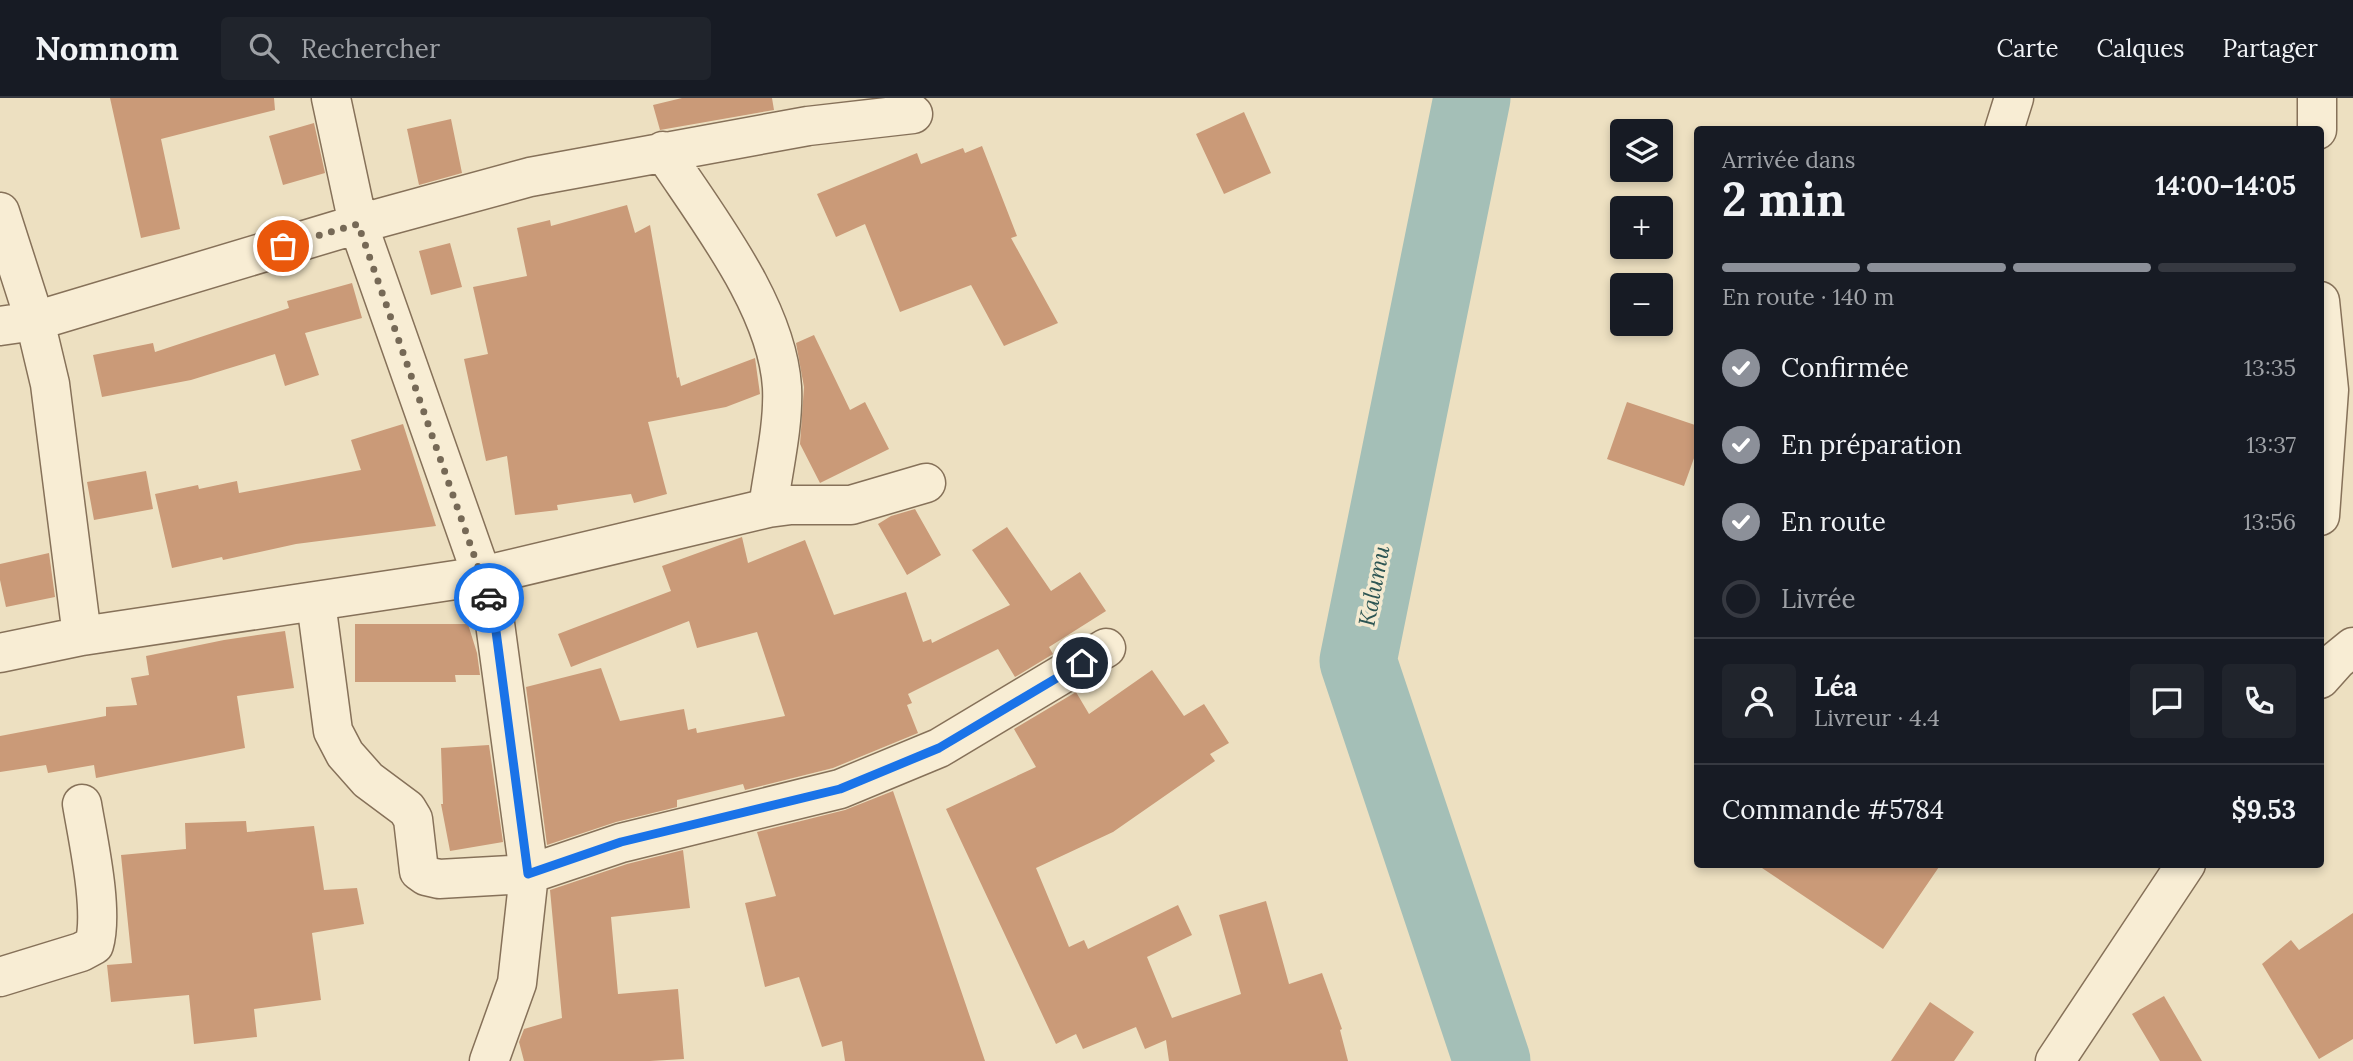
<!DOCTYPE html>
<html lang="fr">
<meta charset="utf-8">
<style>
body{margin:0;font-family:Lora,serif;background:#20242c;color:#f1f3f6;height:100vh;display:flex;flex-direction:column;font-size:26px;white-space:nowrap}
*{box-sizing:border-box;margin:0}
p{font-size:23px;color:#9ea1a6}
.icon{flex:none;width:38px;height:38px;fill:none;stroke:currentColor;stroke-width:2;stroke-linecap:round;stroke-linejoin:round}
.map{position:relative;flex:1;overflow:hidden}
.details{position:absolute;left:1694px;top:28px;width:630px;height:742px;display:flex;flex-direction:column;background:#171b24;border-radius:7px;box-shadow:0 4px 10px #0003}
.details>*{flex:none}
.fabs{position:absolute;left:1610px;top:21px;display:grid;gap:14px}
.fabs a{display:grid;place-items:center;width:63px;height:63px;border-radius:7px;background:#171b24;box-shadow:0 4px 10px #0003;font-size:35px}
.pin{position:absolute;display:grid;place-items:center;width:60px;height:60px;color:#fff;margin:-30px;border:4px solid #fff;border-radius:50%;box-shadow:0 2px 7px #0007}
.courier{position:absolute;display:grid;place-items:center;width:70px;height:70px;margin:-35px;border:5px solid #1a73e8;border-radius:50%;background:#fff;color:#222;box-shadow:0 2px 9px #0007}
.headline em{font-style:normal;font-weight:700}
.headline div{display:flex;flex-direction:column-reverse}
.headline{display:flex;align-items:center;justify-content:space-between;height:119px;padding:0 28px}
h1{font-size:46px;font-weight:700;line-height:52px}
.bar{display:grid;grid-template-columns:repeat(4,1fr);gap:10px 7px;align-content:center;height:84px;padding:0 28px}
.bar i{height:9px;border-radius:5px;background:#363941}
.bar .current{background:#8c9099}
.bar p{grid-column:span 4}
.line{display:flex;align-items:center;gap:18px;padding:0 28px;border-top:2px solid #363941}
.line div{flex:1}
.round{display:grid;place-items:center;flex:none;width:74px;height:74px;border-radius:7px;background:#20242c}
ol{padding:0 28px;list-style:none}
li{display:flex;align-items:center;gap:21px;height:77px}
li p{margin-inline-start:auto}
li .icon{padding:7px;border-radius:50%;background:#8c9099;color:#fff;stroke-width:4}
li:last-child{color:#9ea1a6}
li i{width:38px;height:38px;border:4px solid #363941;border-radius:50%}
header{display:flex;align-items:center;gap:42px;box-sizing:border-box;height:98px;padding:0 35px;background:#171b24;border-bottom:2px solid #363941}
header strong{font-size:33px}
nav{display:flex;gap:38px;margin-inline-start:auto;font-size:24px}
.search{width:490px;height:63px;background:#20242c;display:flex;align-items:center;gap:18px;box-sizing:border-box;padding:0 24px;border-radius:7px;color:#9ea1a6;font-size:26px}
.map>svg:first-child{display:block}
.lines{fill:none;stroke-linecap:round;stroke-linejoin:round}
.river{stroke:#a4bfb7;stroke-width:77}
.building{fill:#ca9a78}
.street-casing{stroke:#867159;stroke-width:41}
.street{stroke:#f8edd4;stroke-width:38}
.done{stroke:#766956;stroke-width:7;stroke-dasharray:0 12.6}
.route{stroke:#1a73e8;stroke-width:9}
.labels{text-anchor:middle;stroke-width:7;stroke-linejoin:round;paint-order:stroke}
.water-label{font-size:23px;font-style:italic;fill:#2d5553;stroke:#f4ead1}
</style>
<header>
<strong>Nomnom</strong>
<div class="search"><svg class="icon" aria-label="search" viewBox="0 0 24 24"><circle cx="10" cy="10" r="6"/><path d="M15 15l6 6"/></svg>Rechercher</div>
<nav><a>Carte</a><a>Calques</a><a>Partager</a></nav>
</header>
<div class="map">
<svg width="2353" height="963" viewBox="0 0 2353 963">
<rect width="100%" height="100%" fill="#ede0c1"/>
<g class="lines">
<!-- river -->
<path class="river" d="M1472,0l-114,563 134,400"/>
</g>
<!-- building -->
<path class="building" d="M110,0h164l1,12 -114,29 19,90 -39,9z
M682,0h90l2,12 -114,20 -7,-25z
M1244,14l27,61 -47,21 -28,-60z
M451,21l11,54 -43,12 -12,-56z
M314,25l11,50 -42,12 -14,-49z
M982,48l35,90 -6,2 47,85 -54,23 -33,-61 -71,27 -35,-88 -29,13 -19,-43 100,-41 4,11 42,-16 2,5z
M627,107l8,28 15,-8 27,153 2,-1 2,9 74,-28 5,36 -34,13 -78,15 19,72 -33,9 -3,-9 -74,11 1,5 -43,5 -8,-59 -21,5 -22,-102 24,-5 -15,-67 54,-11 -10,-48 33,-8 1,6z
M450,145l12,44 -31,8 -12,-44z
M352,185l10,35 -57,15 14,42 -34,11 -10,-32 -84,26 -89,17 -9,-42 60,-12 2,9 134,-44 -2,-7z
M814,237l36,75 15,-8 24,47 -69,34 -20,-39 4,-57 -8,-44z
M1627,304l71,24v21l-14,39 -77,-27z
M403,326l33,102 -140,18 -73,16 -1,-3 -50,11 -17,-74 43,-9 1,4 38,-8 2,12 122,-23 -10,-30z
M146,373l7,38 -59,11 -7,-38z
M915,411l26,46 -34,20 -29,-51 13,-8z
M1007,429l44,64 29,-19 26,39 -57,36 4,7 -38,23 -17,-28 -90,45 4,9 -5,2 11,28 -85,35 -88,22 -2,-6 -66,16v7l-61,15 -69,23 -21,-158 75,-19 19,53 64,-12 4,21 8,-2 1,5 88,-17 -28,-84 -60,16 -8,-27 -118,46 -13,-33 113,-43 -9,-25 80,-29 6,26 57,-23 29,75 72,-23 17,50 8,-3 1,4 78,-38 -38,-55z
M49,455l6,44 -49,10 -6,-27v-16z
M355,526h113l9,29 3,22h-25l1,7h-101z
M285,533l9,57 -57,8 8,52 -149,30 -2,-13 -46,8 -2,-8 -46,7v-36l106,-20v-9l31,-2 -6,-27 18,-3 -3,-19 78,-16z
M1152,572l32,46 20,-12 25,39 -19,11 5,7 -102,71 -77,36 33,79 15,-7 4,9 90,-44 14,30 -45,22 25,61 69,-24 -22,-79 47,-14 23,83 33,-11 20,56 -2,1 8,31h-179l-3,-21 -21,9 -9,-22 -53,22 -7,-15 -20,10 -110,-235 90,-42 -22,-38 62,-37 13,22z
M489,647l14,97 -53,9 -9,-47h2l-2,-56z
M893,693l92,270h-140l-3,-20 -20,6 -23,-70 -34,10 -20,-84 31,-7 -19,-64 88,-22z
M246,723l1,11 67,-6 10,64 33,-2 7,36 -52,9 9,67 -67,9 3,28 -63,7 -5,-49 -78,7 -4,-37 25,-2 -11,-108 65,-6 -1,-26z
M683,752l7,58 -79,9 7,77 60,-5 6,70 -34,2h-126l-5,-19 5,-13 38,-11 -12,-128 77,-26z
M1756,766h185l-58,85z
M2353,815v126l-34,20 -57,-95 29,-24 8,10z
M2164,898l38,65h-42l-28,-47z
M1930,904l44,30 -20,29h-63z"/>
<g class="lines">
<defs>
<path id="street" d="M331,0l27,126 124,352 12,40 35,258 -12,109 -28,78
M2004,32l10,-32
M2317,32v-32
M663,53c44,67 114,155 119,236 2,38 -9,83 -14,121
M0,114l35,109 15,63 32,252
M2320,203l9,89 -9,126
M0,228l35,-5 323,-97 172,-47 278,-51 105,-12
M316,504l17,129 12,23 23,26 39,29 6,10 6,52 7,5 13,3 90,-5 92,-31 219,-54 99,-41 167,-100
M0,555l82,-17 400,-60 286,-68 23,-3h60l75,-22
M2320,581l17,-19 16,-13
M0,879l81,-25 13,-7c10,-34 -6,-105 -12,-141
M2055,963l131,-197"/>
</defs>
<!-- street casing -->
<use href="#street" class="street-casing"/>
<!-- street -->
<use href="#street" class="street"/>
</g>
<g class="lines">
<!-- done -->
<path class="done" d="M283,148l75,-22 131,374"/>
<!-- route -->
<path class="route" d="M489,500l5,18 34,258 93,-32 219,-53 99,-41 143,-85"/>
</g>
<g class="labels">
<!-- water labels -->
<g class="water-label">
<text transform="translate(1374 488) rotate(-79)" y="8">Kalumu</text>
</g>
</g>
</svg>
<div class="fabs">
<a><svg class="icon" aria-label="layers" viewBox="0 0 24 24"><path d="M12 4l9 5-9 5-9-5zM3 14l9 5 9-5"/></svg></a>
<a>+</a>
<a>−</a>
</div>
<div class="pin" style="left:283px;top:148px;background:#ea580c"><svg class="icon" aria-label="bag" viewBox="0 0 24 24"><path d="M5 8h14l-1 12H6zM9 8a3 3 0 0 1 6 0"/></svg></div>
<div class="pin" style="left:1082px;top:565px;background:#1f2937"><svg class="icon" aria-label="home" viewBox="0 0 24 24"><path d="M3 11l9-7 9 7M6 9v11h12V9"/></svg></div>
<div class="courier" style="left:489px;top:500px"><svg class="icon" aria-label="car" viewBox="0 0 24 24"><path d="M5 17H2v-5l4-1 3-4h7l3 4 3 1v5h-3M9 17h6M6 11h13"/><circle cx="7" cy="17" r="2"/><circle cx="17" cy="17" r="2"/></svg></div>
<section class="details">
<div class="headline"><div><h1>2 min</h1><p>Arrivée dans</p></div><em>14:00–14:05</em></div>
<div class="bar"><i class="current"></i><i class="current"></i><i class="current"></i><i></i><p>En route · 140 m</p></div>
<ol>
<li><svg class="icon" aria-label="check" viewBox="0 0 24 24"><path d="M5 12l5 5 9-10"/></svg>Confirmée<p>13:35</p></li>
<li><svg class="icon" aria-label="check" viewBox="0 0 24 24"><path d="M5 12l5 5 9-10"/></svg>En préparation<p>13:37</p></li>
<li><svg class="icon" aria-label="check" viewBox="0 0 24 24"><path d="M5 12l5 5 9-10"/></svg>En route<p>13:56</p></li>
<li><i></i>Livrée</li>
</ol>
<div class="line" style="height:126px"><a class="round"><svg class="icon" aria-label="person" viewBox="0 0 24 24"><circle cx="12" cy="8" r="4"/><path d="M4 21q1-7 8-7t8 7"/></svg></a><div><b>Léa</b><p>Livreur · 4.4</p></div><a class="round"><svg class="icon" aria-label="chat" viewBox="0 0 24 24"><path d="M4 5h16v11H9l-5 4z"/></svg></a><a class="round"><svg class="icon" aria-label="phone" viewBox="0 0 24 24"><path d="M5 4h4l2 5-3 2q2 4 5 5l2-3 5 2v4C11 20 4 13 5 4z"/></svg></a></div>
<div class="line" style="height:91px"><div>Commande #5784</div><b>$9.53</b></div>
</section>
</div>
